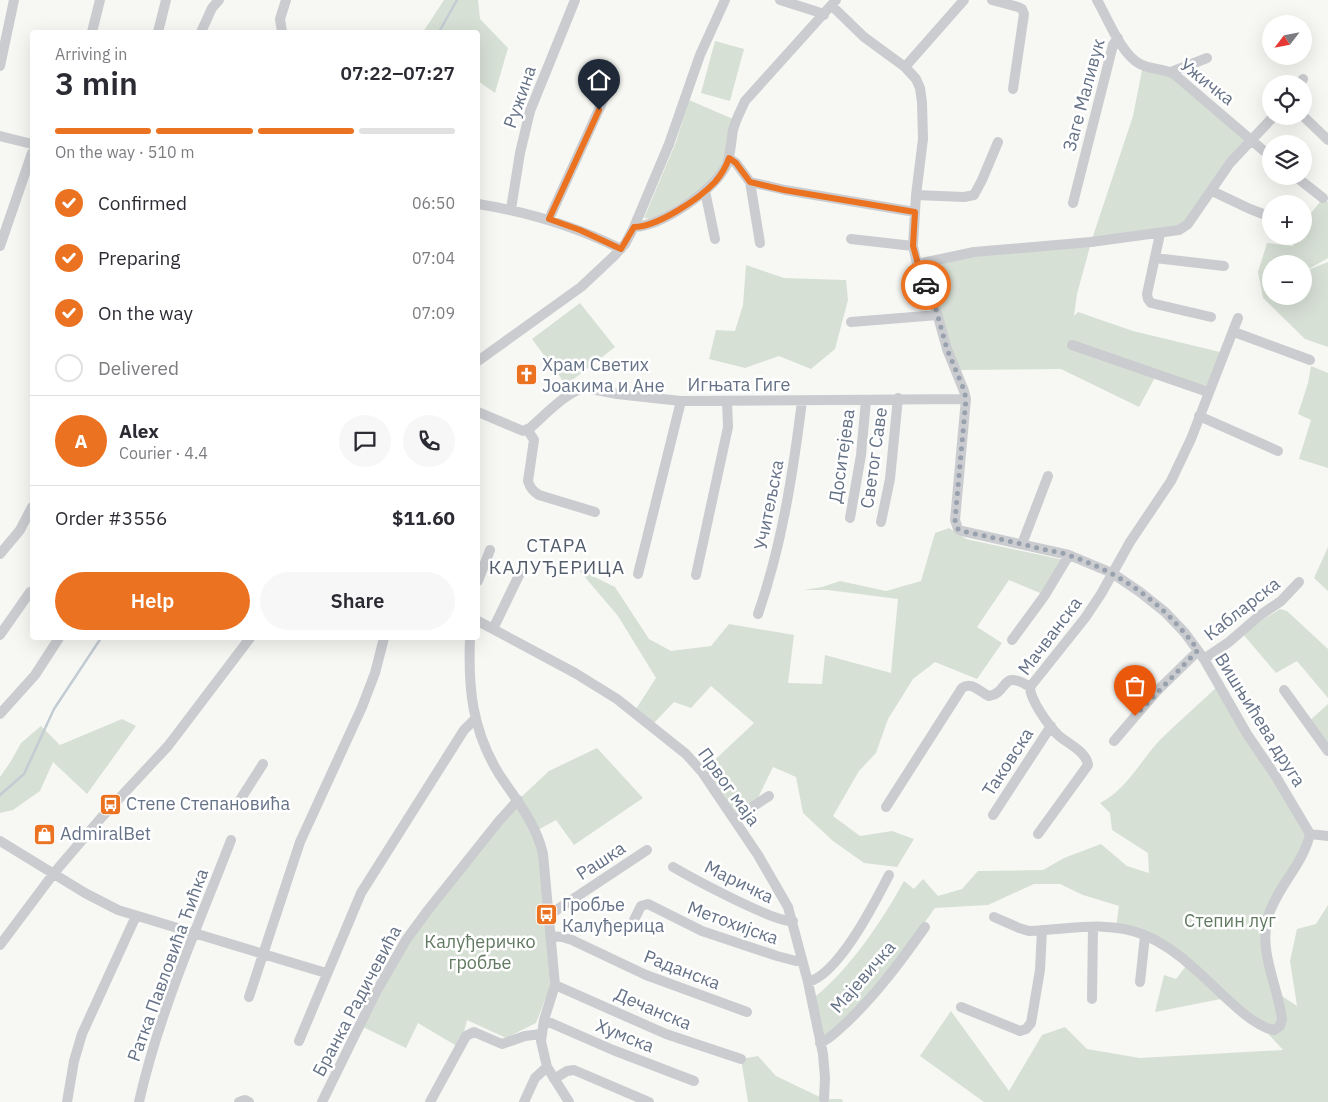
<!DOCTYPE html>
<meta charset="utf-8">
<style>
body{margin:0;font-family:"IBM Plex Sans",sans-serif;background:#f7f7f7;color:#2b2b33;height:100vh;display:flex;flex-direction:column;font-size:19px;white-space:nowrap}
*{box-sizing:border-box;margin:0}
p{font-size:16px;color:#7c7c81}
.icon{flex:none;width:28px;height:28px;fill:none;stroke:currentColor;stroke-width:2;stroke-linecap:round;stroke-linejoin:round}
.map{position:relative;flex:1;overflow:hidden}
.details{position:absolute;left:30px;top:30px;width:450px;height:610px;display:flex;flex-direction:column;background:#fff;border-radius:5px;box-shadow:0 5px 20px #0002}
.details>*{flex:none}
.needle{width:32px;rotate:238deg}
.buttons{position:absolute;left:1262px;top:15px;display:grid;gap:10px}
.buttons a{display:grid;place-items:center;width:50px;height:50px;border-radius:50%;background:#fff;box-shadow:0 5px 20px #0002;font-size:25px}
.pin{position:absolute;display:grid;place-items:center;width:42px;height:42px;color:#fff;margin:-51px -21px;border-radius:50% 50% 50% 0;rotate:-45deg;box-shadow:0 0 5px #0007}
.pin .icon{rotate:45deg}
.courier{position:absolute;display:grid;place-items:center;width:50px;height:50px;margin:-25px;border:4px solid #eb7221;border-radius:50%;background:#fff;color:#222;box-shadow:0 1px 6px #0007}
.overview em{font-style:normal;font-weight:600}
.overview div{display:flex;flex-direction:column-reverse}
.overview{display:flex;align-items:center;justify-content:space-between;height:85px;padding:0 25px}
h1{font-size:32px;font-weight:600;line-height:38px}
.bar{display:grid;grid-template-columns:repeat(4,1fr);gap:8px 5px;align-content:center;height:60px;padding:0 25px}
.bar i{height:6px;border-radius:4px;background:#e1e1e2}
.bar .current{background:#eb7221}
.bar p{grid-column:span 4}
.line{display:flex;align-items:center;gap:12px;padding:0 25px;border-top:1px solid #e1e1e2}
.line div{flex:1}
.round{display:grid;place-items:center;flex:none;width:52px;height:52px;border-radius:26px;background:#f7f7f7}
ol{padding:0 25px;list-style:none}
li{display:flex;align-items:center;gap:15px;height:55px}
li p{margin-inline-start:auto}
li .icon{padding:5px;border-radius:50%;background:#eb7221;color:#fff;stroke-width:4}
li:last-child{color:#7c7c81}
li i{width:28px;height:28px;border:2px solid #e1e1e2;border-radius:50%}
.button{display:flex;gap:10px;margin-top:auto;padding:10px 25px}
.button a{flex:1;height:58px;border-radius:30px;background:#eb7221;color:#fff;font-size:20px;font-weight:600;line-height:58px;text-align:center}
.button a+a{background:#f7f7f7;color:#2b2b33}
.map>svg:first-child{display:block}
.green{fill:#d7e0d5;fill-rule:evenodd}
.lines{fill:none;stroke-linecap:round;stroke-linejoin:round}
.stream{stroke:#c3ccd2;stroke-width:2.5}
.minor{stroke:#caccd0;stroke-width:10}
.done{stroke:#98a1ad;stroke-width:5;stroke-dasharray:0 9}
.route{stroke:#eb7221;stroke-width:6}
.labels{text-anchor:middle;stroke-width:5;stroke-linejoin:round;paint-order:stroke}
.street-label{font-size:18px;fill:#657287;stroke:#fff}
.poi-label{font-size:18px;fill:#657287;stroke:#fff;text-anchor:start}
.park-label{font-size:18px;fill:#617960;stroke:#fff}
.neighbourhood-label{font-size:19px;letter-spacing:1px;fill:#535d6c;stroke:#fff}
</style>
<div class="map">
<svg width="1328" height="1102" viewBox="0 0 1328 1102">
<rect width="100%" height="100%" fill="#f7f8f4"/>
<!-- green -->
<path class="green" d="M444,0h34l2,19 28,29 -13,45 -17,-12v-49h-55z
M715,41l29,8 -14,52 -29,-8z
M1143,65l23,5 84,70 -62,84 -97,19 -14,51 -3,22 4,-4 55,19 87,21 -12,40 -50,-20 -19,35 -78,-38 -105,1 -39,-106 174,-22 42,-126z
M689,100l44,19c-3,12 -4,25 -8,37 -9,31 -46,47 -71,63l-10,-1 32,-76z
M1323,198l5,4v56l-23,13 23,-9v85l-23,-8 -42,-41 -5,-26 9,-29 26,3 3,-10h8v-14zM1271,264h33v32h-33z
M746,265l38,13 62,2 2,20 -13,49 -24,20 -32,-13 -34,12 -36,-9 7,-29 19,1 8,-26z
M580,303l35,44 -49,38 -34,-46z
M1311,366l17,7v95l-29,-9 12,-39 -13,-6 10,-31z
M949,528l17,11 98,21 -19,35 -36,-15 -32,47 25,16 -25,36 -42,-17 -22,17 -25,40 -12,34 -17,18 -26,45 27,20 32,-5 22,8 -17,28 -33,-4 -31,-22 -30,-28 -7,-36 -23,-10 -19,39 -20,13 -32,-47 52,-49 -43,-37 -20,22 -17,-6 -23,24 -17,-14 22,-34 -38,-62 -40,-47 37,18 34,52 22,12 40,-5 18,-22 65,11 -6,48 34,1 3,-29 66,18 7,-74 -70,-9h-24l18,-3 18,-6 46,10 35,-10 14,-48z
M1328,547v44l-14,-13z
M1280,609l7,2 41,38v49l-31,-37 -21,12 -34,-40z
M1219,685l56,90 31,62 -29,60 -12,44 11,51 21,14 -7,-45 7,-32 19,-5 12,-19v197h-344l-64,-46 31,-45 58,80 33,-56 23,-8 22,22 53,9 143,-8 -23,-25 -34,-27 -71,14 9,-37 12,4 10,-13 -4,-8 -66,-31 3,-21 -36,-11 -23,-11h-26l-46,21 -53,3 -66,91 -49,44 -8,-44c36,-27 70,-78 92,-118l10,8 9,-10 15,17 24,-7 16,-18 65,-1 21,-12 37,-14 26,22 22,7 -1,-20 -36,-23 -2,-17 -10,-10c26,-13 41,-43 60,-63 19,-19 40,-37 59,-55z
M1328,704v47l-21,-28z
M122,719l14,7 -49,68 -34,-32 -13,29 -27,19 -13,3v-36l11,-16 10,-18 20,-17 19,19z
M597,748l46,50 -69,47 -18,-25 -20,11 -18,-31 31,-29z
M515,806l16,23 10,31 9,127 -14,36 -30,15 -39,-18 -7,28 -42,-25 -12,25 -45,-22 35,-70z
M758,1056l18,20 48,23h18l1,3h-95l-7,-43z"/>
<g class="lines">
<!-- stream -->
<path class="stream" d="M439,32l18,-32
M0,795l24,-21 30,-65 47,-71"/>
<!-- minor -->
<path class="minor" d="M780,0l38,12 6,3
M992,0l26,7 4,2 2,5 -11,75
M1097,0c11,19 24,54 43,64 11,6 23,4 34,10l97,83
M832,6l32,31 41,30 11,12 4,9 2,14 1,37 -7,56 -3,51 4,18 18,42 12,43 17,42 2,8 -11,121 3,9 4,2 107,24 43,18 28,19 25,20 20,21 19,26 43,75 28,41 35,59
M92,32l8,-32
M158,32l8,-32
M201,32l11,-24 7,-8
M282,32l-2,-13 6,-19
M0,66l14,-66
M905,67l59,-67
M1171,72l36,-14
M1300,84l3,-5
M1303,116l25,24
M0,136l32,8
M729,158l7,5 14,19 35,8 130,22
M1295,176l28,22
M750,182l10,61
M705,191l10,48
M1212,191l38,18 21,8
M916,195l48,2 10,-2 8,-15 16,-38
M1073,203l40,-158 5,-7
M478,204c50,8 97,22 143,45
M511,209l9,-56 10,-42 45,-111
M549,219l57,-125
M634,227c28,-1 81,-37 93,-63 4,-11 4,-23 6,-34 3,-11 8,-20 12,-29l91,-101
M1160,234l-13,60 1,5 3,4 60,14
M851,239l62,7
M0,246l32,-93
M1155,258l69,8
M917,264l57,-12 117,-10 88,-12 9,-6 42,-61 44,-47
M851,322l87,-7
M1234,332l76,28
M1072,345l136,47
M478,361l103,-74 33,-31 11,-12 9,-17 35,-83 31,-89 25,-55
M478,412l45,19 7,-3c13,-11 39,-39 56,-40l31,6 64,7 285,-2
M1199,416l79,35
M527,429l7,11 -6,41c2,7 5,10 11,14l56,17
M850,518l11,-63 5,-55
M881,522l9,-43 8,-81
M1022,544l26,-68
M0,554l20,-24 12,-23
M638,574l43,-173
M696,575l32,-148 -1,-26
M478,581l12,-31
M758,614c24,-69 35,-141 44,-213
M478,621l97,52 42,26 69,55 16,18 56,83 30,52 20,75 15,72 2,24 -1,21
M493,629l28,-58
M0,635l30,-43
M470,638c-2,50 2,92 29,136 17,26 37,49 44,80l12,131 -11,35 -3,21 6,26 22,35
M1012,640l33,-45 24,-40
M1204,659l25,-17 30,-26 22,-15 18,-19
M1284,690l44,61
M0,714l35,-39 24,-37
M1114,741l42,-49 42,-41
M238,803l25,-39
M886,807l76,-119c10,-7 17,4 27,8 20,-3 11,-28 41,-9
M993,815l58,-89
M734,819l35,-23
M1038,834l50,-69c-2,-14 -20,-21 -30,-30 -9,-9 -28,-35 -28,-48l55,-69 16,-24 29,-52 41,-61 20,-42 47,-121
M1310,834l18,2
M0,841l85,52 33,17 208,63
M673,867c19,11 102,56 120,54
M549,915l98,-65
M994,917l25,11 10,3c38,-1 77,-11 113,3 20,8 39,22 54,36 19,16 55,57 78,60l6,-4 2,-7c-4,-33 -24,-68 -14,-102 9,-30 35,-52 42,-83
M634,920l7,-14 7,-2 54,27 75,25 19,5 6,-1
M550,936l12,1 10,3 74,35 101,37
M0,945l54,-72 47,-55 67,-72 82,-108
M808,982c31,-8 67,-80 81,-107
M1140,982l5,-46
M555,985l111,49 75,25
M249,997l51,-155 62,-135 13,-34 9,-35
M1092,999l1,-72
M961,1007l59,24 6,-2 5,-6 9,-53 2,-40
M544,1020l69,30 81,31
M299,1041l62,-148 103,-163 11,-11
M820,1043c10,-4 18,-13 25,-19 31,-29 56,-63 80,-97
M554,1079l13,-8 7,-1 75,32
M67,1102l7,-41 8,-27 54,-118
M139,1102c20,-90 59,-176 92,-262
M239,1102l6,-2 4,2
M322,1102l54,-110 30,-52 22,-30 71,-89 19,-21
M430,1102l36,-66 8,-4 28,12 23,-8 16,-2
M524,1102l11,-24 12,-11"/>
</g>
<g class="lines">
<!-- done -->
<path class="done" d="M926,285l9,21 12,43 17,41 2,9 -11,121 3,9 4,2c27,6 53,11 79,18 10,2 20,3 30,7 54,19 93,48 127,94l-63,66"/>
<!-- route -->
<path class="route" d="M599,110l-50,109 31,11 41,19 13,-22c23,0 65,-28 81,-45 6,-7 11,-15 14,-24l7,5 14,19 34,8 131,22 -2,34 5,18 8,21"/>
</g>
<!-- icons -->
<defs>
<symbol id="church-square" viewBox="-11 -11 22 22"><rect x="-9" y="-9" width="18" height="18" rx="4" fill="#eb7221" stroke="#fff"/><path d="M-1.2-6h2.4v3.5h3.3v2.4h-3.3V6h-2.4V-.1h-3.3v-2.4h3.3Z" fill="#fff"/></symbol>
<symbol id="bus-square" viewBox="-11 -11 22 22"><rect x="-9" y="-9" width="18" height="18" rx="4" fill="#eb7221" stroke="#fff"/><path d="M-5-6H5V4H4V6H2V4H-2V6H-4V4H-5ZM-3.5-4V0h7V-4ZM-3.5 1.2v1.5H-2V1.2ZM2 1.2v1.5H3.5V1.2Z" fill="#fff"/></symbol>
<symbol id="shop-square" viewBox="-11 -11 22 22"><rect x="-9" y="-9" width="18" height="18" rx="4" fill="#eb7221" stroke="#fff"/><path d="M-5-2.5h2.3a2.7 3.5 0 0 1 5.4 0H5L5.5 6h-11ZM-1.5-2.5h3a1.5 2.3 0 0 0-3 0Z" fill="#fff"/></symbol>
</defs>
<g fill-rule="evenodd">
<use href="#church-square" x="514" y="362" width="25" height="25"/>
<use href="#bus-square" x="98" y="792" width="25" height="25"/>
<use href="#shop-square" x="32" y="822" width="25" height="25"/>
<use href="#bus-square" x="534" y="902" width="25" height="25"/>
</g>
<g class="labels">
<!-- street labels -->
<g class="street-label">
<text transform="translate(1207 82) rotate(38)" y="6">Ужичка</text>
<text transform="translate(1084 95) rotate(-75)" y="6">Заге Маливук</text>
<text transform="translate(520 97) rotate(-71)" y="6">Ружина</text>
<text x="739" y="391">Игњата Гиге</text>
<text transform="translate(842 456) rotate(-82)" y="6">Доситејева</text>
<text transform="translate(874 458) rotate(-82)" y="6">Светог Саве</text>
<text transform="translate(769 505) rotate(-79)" y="6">Учитељска</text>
<text transform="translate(1242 609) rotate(-38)" y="6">Кабларска</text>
<text transform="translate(1050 636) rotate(-53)" y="6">Мачванска</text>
<text transform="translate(1260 720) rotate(58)" y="6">Вишњићева друга</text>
<text transform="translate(1008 762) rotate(-57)" y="6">Таковска</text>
<text transform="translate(729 787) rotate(54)" y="6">Првог маја</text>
<text transform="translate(601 861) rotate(-33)" y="6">Рашка</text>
<text transform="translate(739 882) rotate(26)" y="6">Маричка</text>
<text transform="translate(733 923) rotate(20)" y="6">Метохијска</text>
<text transform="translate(168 965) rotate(-70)" y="6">Ратка Павловића Ћићка</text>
<text transform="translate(682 970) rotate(21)" y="6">Раданска</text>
<text transform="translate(863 977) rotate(-49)" y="6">Мајевичка</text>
<text transform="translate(357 1001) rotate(-62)" y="6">Бранка Радичевића</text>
<text transform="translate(653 1009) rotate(23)" y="6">Дечанска</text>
<text transform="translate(625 1036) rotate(22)" y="6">Хумска</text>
</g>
<!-- poi labels -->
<g class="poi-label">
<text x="542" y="371">Храм Светих<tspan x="542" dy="21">Јоакима и Ане</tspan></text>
<text x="126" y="810">Степе Степановића</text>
<text x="60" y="840">AdmiralBet</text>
<text x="562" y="911">Гробље<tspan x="562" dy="21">Калуђерица</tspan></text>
</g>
<!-- park labels -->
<g class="park-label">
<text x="1230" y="927">Степин луг</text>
<text x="480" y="948">Калуђеричко<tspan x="480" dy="21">гробље</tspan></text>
</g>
<!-- neighbourhood labels -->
<g class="neighbourhood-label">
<text x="557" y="552">СТАРА<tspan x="557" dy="22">КАЛУЂЕРИЦА</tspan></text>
</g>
</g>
</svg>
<div class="buttons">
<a><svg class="needle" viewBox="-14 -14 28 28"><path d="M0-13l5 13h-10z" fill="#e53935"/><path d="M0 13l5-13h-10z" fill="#7c7c81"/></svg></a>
<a><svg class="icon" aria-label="locate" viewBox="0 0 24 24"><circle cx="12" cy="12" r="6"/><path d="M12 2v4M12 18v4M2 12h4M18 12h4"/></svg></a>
<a><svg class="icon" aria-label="layers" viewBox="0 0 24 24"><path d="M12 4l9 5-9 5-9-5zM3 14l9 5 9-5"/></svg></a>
<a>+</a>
<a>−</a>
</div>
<div class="pin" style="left:1135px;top:716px;background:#ea580c"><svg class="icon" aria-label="bag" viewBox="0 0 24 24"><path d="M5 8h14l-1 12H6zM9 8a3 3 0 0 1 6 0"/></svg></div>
<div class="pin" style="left:599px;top:110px;background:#1f2937"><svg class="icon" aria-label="home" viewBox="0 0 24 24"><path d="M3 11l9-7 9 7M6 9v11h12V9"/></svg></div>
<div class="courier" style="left:926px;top:285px"><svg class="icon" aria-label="car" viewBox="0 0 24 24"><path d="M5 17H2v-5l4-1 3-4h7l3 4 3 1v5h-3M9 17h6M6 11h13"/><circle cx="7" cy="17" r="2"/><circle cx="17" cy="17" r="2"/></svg></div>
<section class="details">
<div class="overview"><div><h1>3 min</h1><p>Arriving in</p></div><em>07:22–07:27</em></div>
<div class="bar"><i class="current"></i><i class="current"></i><i class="current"></i><i></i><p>On the way · 510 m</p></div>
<ol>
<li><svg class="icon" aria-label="check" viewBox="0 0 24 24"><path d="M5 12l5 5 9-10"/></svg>Confirmed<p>06:50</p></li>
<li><svg class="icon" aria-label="check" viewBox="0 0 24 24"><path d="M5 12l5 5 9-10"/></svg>Preparing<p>07:04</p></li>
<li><svg class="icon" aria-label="check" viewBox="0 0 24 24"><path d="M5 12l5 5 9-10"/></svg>On the way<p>07:09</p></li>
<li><i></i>Delivered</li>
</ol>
<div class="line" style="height:90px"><b class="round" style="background:#eb7221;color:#fff">A</b><div><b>Alex</b><p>Courier · 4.4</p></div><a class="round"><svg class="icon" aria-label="chat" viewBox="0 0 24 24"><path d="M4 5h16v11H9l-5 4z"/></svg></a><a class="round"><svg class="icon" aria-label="phone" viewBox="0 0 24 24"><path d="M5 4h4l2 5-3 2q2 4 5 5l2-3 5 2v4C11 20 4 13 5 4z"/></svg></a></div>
<div class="line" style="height:65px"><div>Order #3556</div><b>$11.60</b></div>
<div class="button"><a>Help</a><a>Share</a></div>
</section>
</div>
